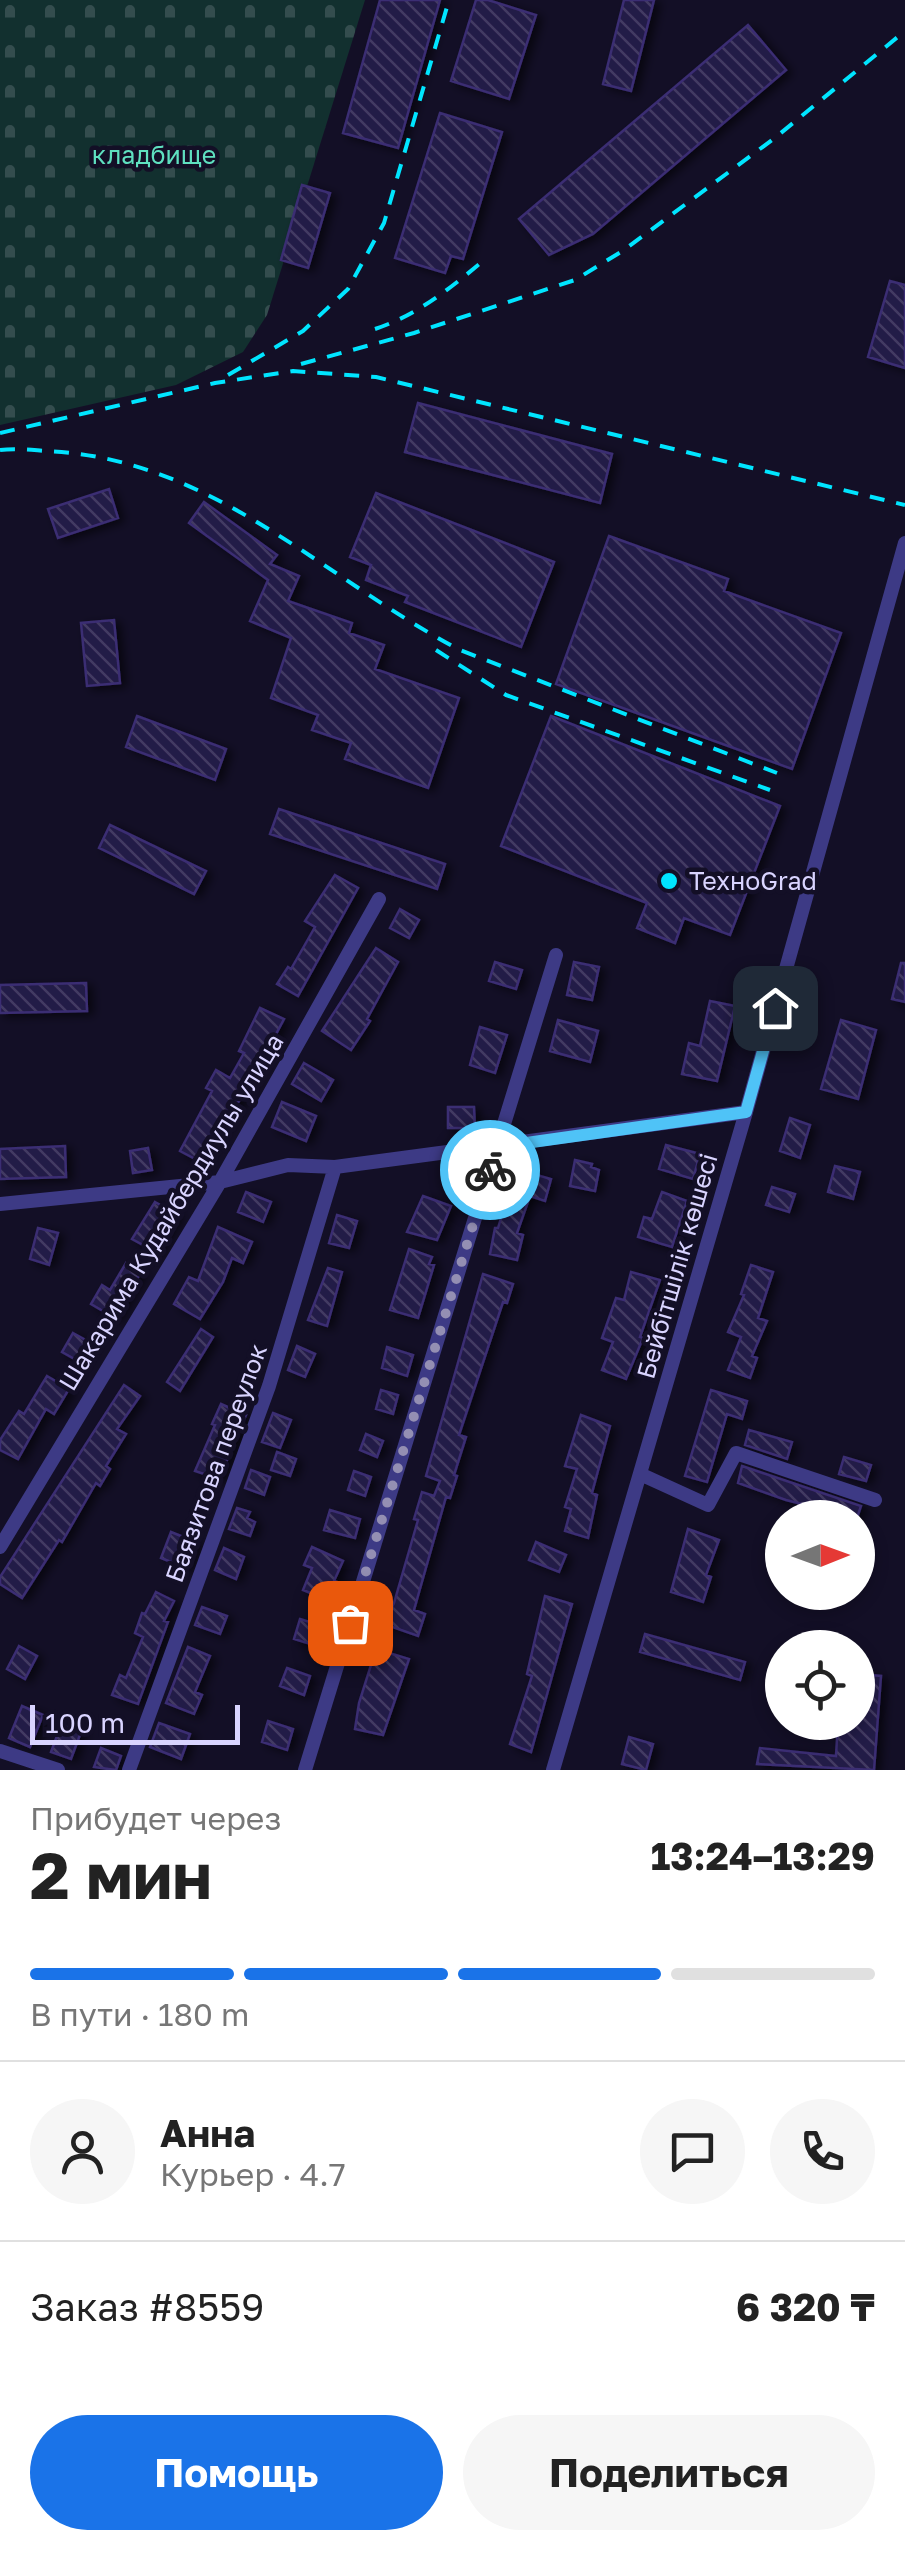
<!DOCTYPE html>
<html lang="ru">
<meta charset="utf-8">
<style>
body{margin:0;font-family:"Golos Text",sans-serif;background:#f6f6f6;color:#222;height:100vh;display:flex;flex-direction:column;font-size:38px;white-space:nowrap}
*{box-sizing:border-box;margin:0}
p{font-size:32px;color:#767676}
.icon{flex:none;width:55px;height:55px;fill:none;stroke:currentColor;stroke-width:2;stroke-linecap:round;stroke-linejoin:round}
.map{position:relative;height:1770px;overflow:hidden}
.sheet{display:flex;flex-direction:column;background:#fff;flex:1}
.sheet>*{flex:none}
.needle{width:65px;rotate:89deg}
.tools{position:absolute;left:765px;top:1500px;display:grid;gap:20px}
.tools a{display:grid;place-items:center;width:110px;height:110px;border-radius:50%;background:#fff;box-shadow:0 5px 15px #0003;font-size:50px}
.scale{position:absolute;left:30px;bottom:25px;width:210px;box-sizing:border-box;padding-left:10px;border:5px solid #d9d4ff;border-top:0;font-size:28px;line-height:35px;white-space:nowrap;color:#d9d4ff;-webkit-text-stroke:8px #130f26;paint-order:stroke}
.pin{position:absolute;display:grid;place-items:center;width:85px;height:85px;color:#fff;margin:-42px;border-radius:20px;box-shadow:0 5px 15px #0006}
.courier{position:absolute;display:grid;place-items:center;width:100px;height:100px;margin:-50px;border:8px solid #4fc3f7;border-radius:50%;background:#fff;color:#222;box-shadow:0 2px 12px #0007}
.headline em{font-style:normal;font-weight:700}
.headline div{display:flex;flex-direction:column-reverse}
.headline{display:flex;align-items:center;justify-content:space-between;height:170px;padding:0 30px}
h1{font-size:65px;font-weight:700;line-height:75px}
.bar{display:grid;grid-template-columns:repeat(4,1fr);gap:15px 10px;align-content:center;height:120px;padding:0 30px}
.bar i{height:12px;border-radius:8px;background:#e0e0e0}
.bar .selected{background:#1a73e8}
.bar p{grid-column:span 4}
.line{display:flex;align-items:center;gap:25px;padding:0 30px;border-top:2px solid #e0e0e0}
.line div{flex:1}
.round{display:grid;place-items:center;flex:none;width:105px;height:105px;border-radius:52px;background:#f6f6f6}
.cta{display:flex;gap:20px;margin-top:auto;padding:20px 30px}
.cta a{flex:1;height:115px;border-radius:60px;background:#1a73e8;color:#fff;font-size:40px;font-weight:700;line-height:115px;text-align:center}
.cta a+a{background:#f6f6f6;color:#222}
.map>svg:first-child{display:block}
.cemetery{fill:url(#cemetery-stones)}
.building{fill:url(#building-back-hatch);stroke:#3b2d73;stroke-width:2.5;filter:url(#shadow)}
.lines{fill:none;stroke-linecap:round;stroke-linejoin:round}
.minor{stroke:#3d3a85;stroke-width:14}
.rail{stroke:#00e5ff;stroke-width:4;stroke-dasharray:15 12;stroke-linecap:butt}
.done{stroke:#948fb3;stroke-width:10;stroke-dasharray:0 18}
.route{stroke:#4fc3f7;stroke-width:12}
.poi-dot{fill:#00e5ff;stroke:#130f26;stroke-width:4}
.labels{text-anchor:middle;stroke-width:9;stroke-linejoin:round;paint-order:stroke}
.park-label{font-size:25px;fill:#5fe0c0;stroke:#130f26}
.poi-label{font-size:25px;fill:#d9d4ff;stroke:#130f26;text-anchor:start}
.street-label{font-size:25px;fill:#d9d4ff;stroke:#130f26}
</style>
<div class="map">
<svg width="905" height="1770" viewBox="0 0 905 1770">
<defs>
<pattern id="cemetery-stones" width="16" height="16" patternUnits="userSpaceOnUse" patternTransform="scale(2.5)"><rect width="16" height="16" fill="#12302f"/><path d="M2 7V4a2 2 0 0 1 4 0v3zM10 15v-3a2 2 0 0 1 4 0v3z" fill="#344d4e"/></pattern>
<pattern id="building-back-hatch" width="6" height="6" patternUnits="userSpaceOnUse" patternTransform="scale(2.5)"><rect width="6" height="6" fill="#241b47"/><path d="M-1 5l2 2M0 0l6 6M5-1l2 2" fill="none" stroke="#433b63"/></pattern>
<filter id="shadow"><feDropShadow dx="5.5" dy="3" stdDeviation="5" flood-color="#0009"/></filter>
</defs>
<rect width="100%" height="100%" fill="#130f26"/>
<!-- cemetery -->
<path class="cemetery" d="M0,0h365l-98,315 -24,37 -67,33 -176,40z"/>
<!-- building -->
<path class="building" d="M380,0h60l-42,148 -55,-15z
M476,0h12l48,15 -27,84 -58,-18z
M624,0h30l-23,91 -28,-7z
M748,25l38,45 -193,164 -44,21 -30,-36z
M440,113l62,19 -39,127 -12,-3 -6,17 -50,-15z
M302,185l28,8 -22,75 -27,-8z
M890,281l15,4v83l-37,-11z
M418,403l194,51 -12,49 -195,-51z
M109,489l9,29 -60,20 -10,-29z
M376,493l178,69 -33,85 -116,-45 3,-6 -42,-16 5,-15 -21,-8z
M204,502l73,53 -7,9 29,12 -11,25 64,22 -3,10 35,12 -9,24 84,29 -31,90 -83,-29 6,-16 -39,-13 6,-15 -47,-17 20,-60 -41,-17 18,-41 -79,-57z
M609,536l119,43 -4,12 117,42 -49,136 -236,-85z
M114,620l6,63 -33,3 -6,-63z
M137,716l89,33 -11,31 -89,-33z
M551,716l229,90 -50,129 -46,-17 -9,25 -38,-15 10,-25 -146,-57z
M279,809l166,55 -8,25 -167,-55z
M110,825l96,46 -12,23 -95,-46z
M335,875l23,13 -60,108 -21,-12 11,-17 3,2 24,-42 -10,-6z
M400,909l19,11 -10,18 -19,-10z
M376,948l22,14 -31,57 3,2 -19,29 -29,-19z
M495,962l27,8 -6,19 -27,-8z
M574,962l25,5 -7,33 -25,-5z
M901,963h4v39l-13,-3z
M86,983l1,28 -87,2v-28z
M710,1001l25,5 -18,75 -35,-7 7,-31 11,3z
M260,1008l24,11 -35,66 -31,50 -3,-2 -14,29 -21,-11 32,-60 -6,-3 10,-18 14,8 14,-25 -5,-2z
M558,1020l40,11 -8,31 -40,-11z
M841,1020l35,10 -18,69 -37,-10z
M480,1027l27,8 -12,38 -25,-8z
M304,1063l29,17 -12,21 -29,-17z
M282,1102l34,14 -10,25 -34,-14z
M448,1107h26l1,21h-27z
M790,1118l20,7 -10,33 -20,-7z
M666,1145l34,9 -7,25 -34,-10z
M65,1146l1,31 -66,2v-30z
M148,1148l4,22 -19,3 -3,-22z
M575,1160l17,4 -1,3 8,3 -4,21 -25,-5z
M835,1166l25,6 -7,27 -25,-7z
M516,1169l35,10 -6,22 -15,-5 -13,37 6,2 -6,25 -27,-6 5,-26h3z
M772,1187l23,7 -6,18 -23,-7z
M246,1192l25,10 -8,20 -25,-10z
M662,1192l25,9 -15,46 -34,-10 6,-20 8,2z
M423,1196l28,10 -14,34 -30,-8z
M155,1202l22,12 -21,38 -24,-13z
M337,1215l20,6 -8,27 -20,-5z
M218,1227l34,15 -9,21 -11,-5 -9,24 -23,37 -26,-15 15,-27 9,4z
M38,1228l20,5 -9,32 -19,-6z
M409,1249l23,8 -3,7 5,1 -16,53 -28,-8z
M126,1263l15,9 -26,46 -24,-14 11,-19 8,5z
M751,1265l22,7 -15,46 9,3 -15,35 5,2 -7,20 -22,-8 13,-33 -13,-5 16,-37 -3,-1z
M328,1268l14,4 -15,54 -19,-6z
M631,1272l29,8 -20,57 3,1 -17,41 -24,-9 11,-28 -11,-4 14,-40 8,2z
M483,1274l30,10 -6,19 -4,-1 -44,133 7,2 -12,38 3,1 -7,22 -4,-1 -32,113 11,4 -7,22 -34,-12 10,-21 24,-83 -4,-1 8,-27 12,4 6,-15 -14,-5z
M201,1329l12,8 -33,54 -13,-9z
M73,1333l18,10 -11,19 -18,-10z
M297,1346l18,8 -10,23 -17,-7z
M387,1347l26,8 -6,21 -25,-8z
M47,1376l22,13 -15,25 -8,-5 -28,50 -18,-9v-10l19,-29 5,3z
M124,1385l16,11 -23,33 9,5 -20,32 4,3 -10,17 -4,-3 -34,59 -3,-2 -37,58 -22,-14v-7z
M381,1390l17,5 -5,19 -17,-5z
M711,1390l36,11 -5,18 -15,-5 -20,68 -22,-6z
M221,1404l25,11 -27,64 -24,-8 20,-46 -3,-1z
M273,1413l18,7 -11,28 -18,-6z
M581,1415l29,11 -18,67 5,2 -9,43 -23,-7 6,-22 -6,-2 12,-38 -12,-3z
M749,1430l43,12 -5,17 -42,-14z
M366,1434l17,7 -6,16 -17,-7z
M277,1452l19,7 -6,17 -19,-6z
M844,1457l27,8 -5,16 -27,-7z
M742,1466l119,40 -4,12 -71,-18 -48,-17z
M251,1470l19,7 -6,18 -19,-7z
M354,1471l17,6 -6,19 -17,-6z
M237,1508l13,4 -3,6 8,4 -5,14 -21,-7z
M330,1510l30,9 -5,19 -31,-8z
M688,1529l31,11 -13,35 5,2 -8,25 -32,-10z
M171,1532l25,10 -10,26 -25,-10z
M536,1542l30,13 -7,17 -30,-12z
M312,1547l31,14 -9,20 6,2 -7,19 -30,-12 9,-22 -8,-3z
M224,1548l20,9 -8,22 -21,-9z
M156,1592l18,9 -10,20 4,1 -30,82 -26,-9 8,-20 6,3 17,-41 -8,-4 7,-20 3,1z
M545,1596l27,8 -41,148 -21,-8 22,-68 -5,-2z
M202,1607l25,9 -7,18 -25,-9z
M300,1619l26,8 -6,20 -26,-8z
M645,1634l100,28 -5,18 -100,-28z
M19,1646l18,10 -12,23 -18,-10z
M188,1647l22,9 -15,36 7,3 -8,19 -28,-11z
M376,1649l33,10 -26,76 -28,-6 4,-26z
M287,1668l23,8 -6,19 -24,-9z
M858,1674l23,2 -7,94 -117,-6 3,-16 76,8 2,-34h20z
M22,1706l21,9 -13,32 -21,-9z
M268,1721l25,8 -6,21 -25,-8z
M159,1723l31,11 -9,25 -31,-12z
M61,1725l20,7 -10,27 -20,-7z
M629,1737l24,7 -7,26 -24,-6z
M101,1748l20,8 -5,14 -22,-3z"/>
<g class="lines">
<!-- minor -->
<path class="minor" d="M0,1204l220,-22 68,-17 47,2 411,-55
M640,1474l68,31 28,-52 139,47
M0,1547l220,-365 159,-283
M0,1751l58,19
M129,1770l140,-384 66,-219
M305,1770l251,-815
M553,1770l193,-658 159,-569"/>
<!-- rail -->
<path class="rail" d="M375,329c42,-14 73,-39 108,-68
M301,364l113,-31 161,-53 49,-30 152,-113 129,-106
M228,375l75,-44 45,-42 36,-66 65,-223
M0,433l215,-50 78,-12 83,6 529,128
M0,450c15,-2 31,0 46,1 166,7 275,126 414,199l317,123
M436,650l70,45 264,95"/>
</g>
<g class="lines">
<!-- done -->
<path class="done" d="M350,1623l140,-453"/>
<!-- route -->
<path class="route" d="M490,1170l7,-23 249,-35 29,-104"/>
</g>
<!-- markers -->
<circle class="poi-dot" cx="669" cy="881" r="10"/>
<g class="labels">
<!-- park labels -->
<g class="park-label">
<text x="154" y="164">кладбище</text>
</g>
<!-- poi labels -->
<g class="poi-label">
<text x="689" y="890">ТехноGrad</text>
</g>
<!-- street labels -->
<g class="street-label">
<text transform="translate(171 1212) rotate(-59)" y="9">Шакарима Кудайбердиулы улица</text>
<text transform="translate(677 1266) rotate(-74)" y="9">Бейбітшілік көшесі</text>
<text transform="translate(216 1463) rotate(-70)" y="9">Баязитова переулок</text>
</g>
</g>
</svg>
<div class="tools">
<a><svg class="needle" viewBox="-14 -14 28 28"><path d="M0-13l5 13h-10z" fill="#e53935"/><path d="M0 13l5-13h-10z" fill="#767676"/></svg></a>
<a><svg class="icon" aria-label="locate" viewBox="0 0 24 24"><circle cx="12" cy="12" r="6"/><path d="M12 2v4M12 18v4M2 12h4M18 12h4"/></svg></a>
</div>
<div class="scale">100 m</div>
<div class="pin" style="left:350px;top:1623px;background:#ea580c"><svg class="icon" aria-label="bag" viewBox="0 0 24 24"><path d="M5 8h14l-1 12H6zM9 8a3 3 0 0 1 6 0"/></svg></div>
<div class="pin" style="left:775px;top:1008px;background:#1f2937"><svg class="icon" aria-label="home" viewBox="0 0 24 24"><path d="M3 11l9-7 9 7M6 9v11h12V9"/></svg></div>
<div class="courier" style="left:490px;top:1170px"><svg class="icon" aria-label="bike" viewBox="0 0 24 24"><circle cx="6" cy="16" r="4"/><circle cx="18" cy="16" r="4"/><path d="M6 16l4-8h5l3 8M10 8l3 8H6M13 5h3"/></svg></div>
</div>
<section class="sheet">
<div class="headline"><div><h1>2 мин</h1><p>Прибудет через</p></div><em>13:24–13:29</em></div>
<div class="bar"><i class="selected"></i><i class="selected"></i><i class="selected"></i><i></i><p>В пути · 180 m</p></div>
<div class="line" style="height:180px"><a class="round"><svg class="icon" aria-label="person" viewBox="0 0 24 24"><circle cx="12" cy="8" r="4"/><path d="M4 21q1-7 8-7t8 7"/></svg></a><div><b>Анна</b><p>Курьер · 4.7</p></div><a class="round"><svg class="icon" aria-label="chat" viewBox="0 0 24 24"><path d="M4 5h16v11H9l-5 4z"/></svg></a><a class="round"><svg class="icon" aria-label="phone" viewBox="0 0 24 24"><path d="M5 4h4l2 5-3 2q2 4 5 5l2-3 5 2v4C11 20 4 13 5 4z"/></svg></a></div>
<div class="line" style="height:130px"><div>Заказ #8559</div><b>6 320 ₸</b></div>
<div class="cta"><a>Помощь</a><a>Поделиться</a></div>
</section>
